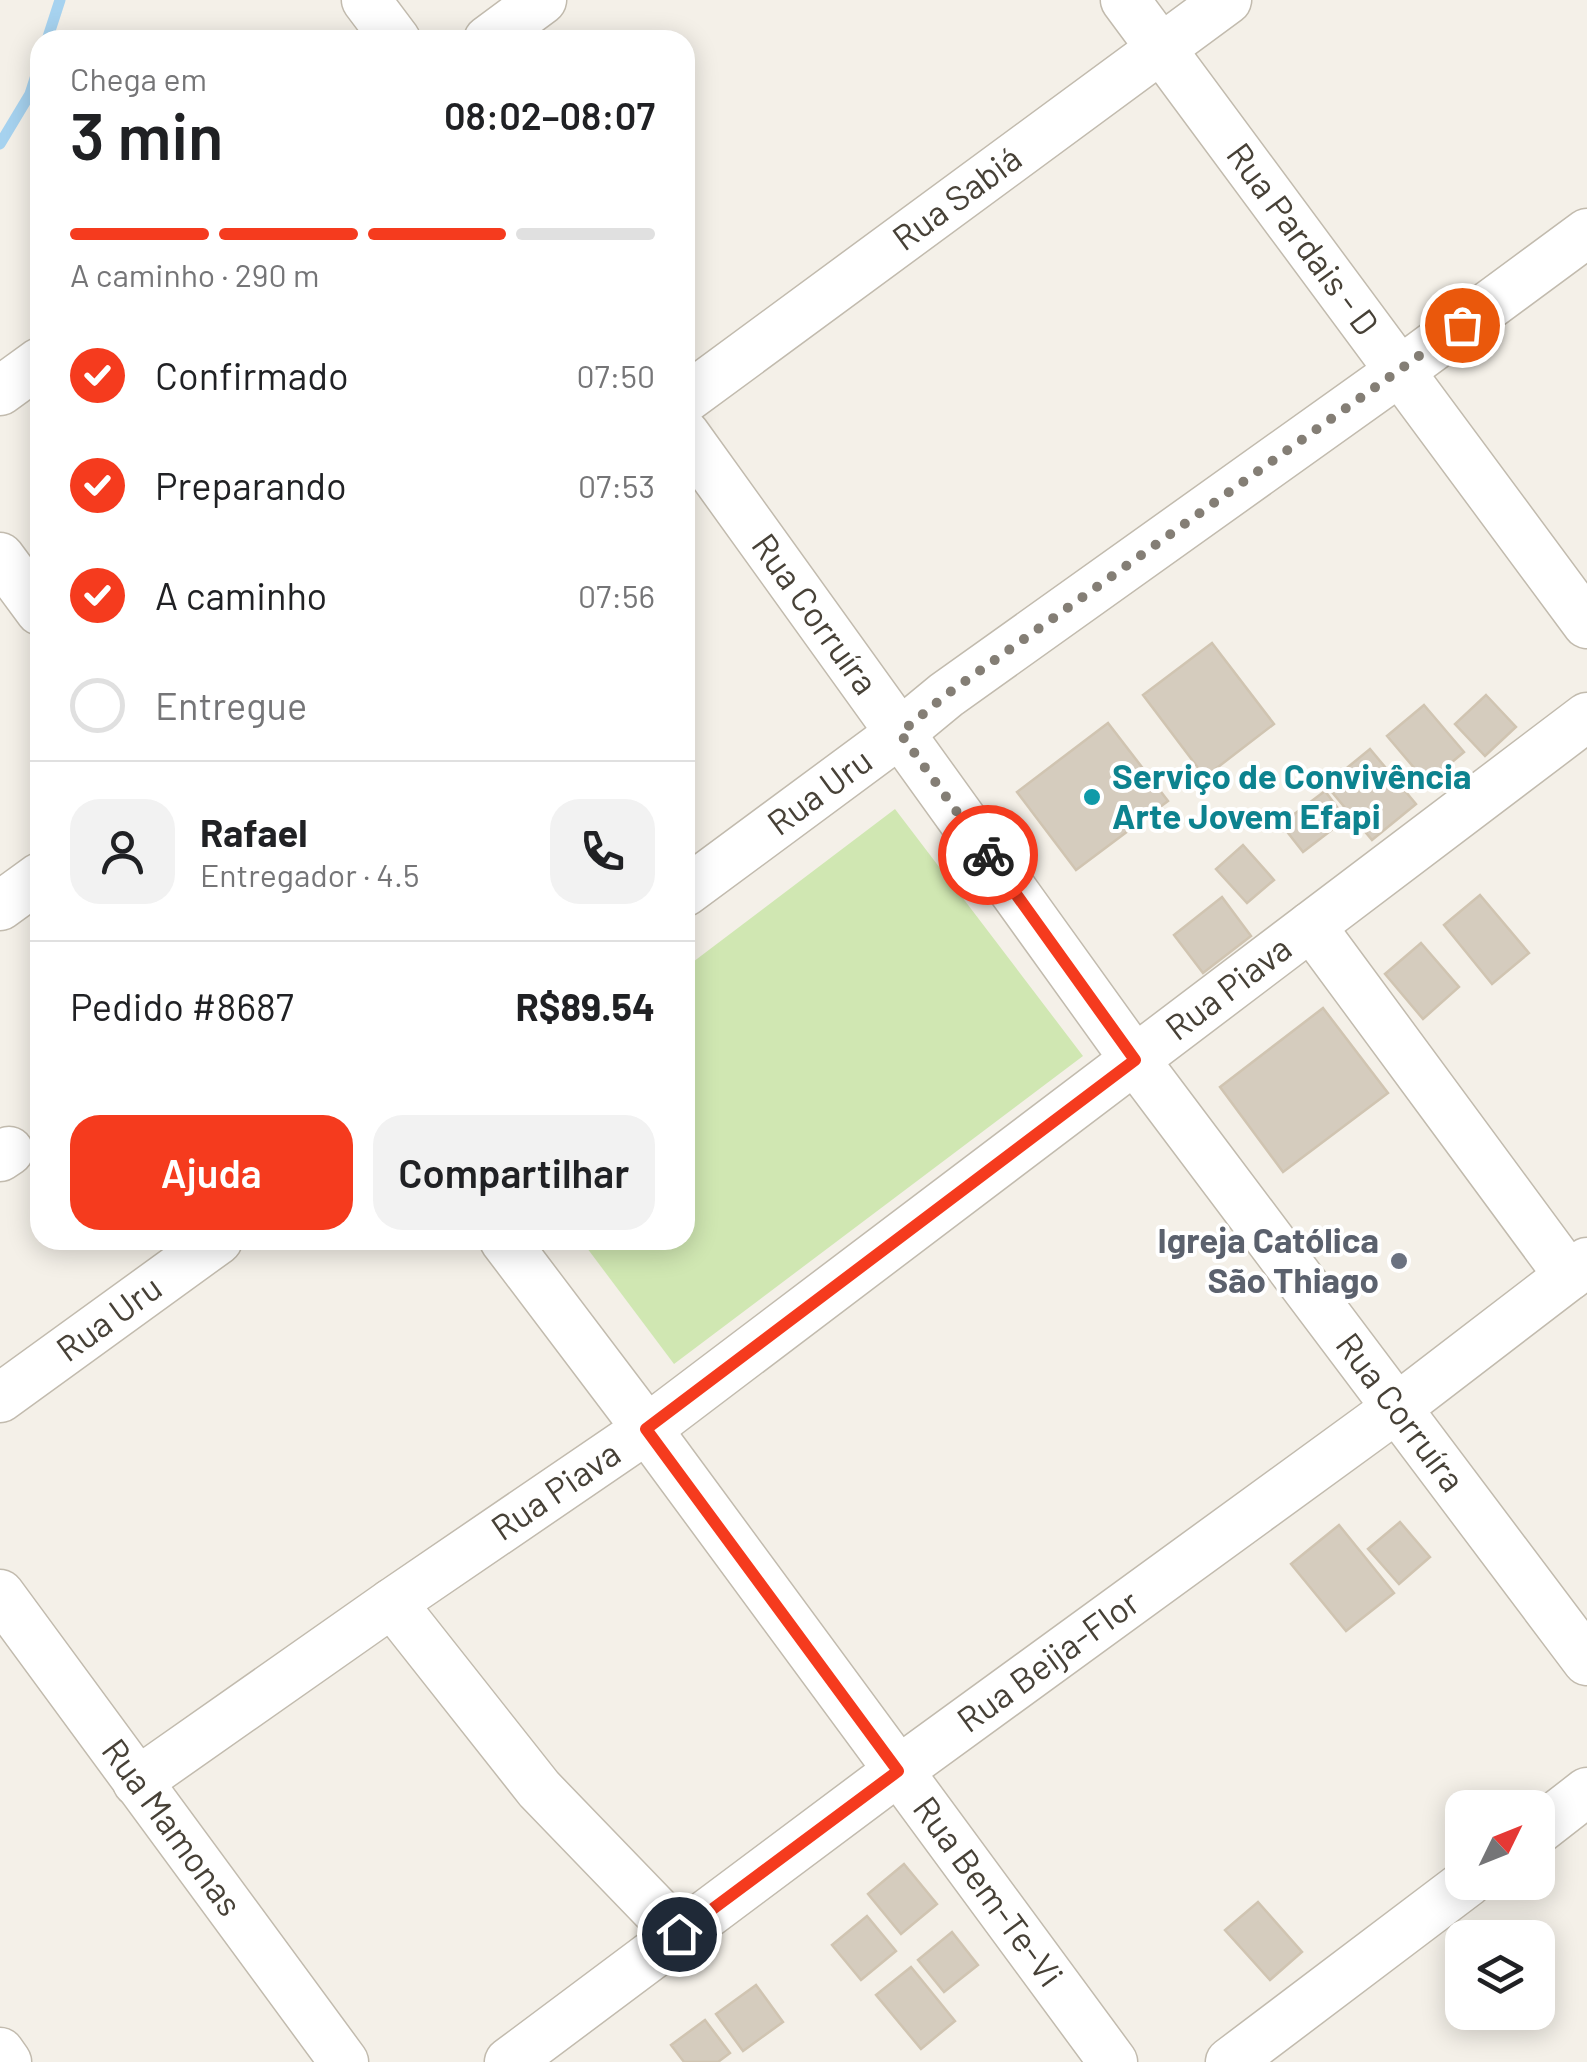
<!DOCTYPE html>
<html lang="pt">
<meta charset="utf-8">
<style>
body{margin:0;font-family:Barlow,sans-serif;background:#f2f2f2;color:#202124;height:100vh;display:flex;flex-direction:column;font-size:38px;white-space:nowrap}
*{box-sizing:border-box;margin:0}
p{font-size:32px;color:#757577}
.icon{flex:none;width:55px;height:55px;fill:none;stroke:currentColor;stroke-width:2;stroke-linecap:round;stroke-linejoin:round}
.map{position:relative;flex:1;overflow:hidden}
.side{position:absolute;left:30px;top:30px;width:665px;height:1220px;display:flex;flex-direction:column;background:#fff;border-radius:30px;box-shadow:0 5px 25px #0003}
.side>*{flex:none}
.needle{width:65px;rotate:47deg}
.fabs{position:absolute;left:1445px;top:1790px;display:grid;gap:20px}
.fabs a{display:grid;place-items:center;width:110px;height:110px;border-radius:20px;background:#fff;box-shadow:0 5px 25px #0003;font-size:50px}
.pin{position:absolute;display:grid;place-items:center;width:85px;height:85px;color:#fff;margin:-42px;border:5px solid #fff;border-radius:50%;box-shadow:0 2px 10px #0007}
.courier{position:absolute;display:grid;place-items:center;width:100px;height:100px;margin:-50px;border:8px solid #f53b1e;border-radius:50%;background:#fff;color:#222;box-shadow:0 2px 12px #0007}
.summary em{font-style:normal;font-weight:600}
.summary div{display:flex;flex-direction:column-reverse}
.summary{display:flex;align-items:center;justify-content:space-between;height:170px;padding:0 40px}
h1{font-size:65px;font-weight:600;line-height:75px}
.bar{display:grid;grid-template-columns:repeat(4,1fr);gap:15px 10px;align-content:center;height:120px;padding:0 40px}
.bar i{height:12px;border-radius:8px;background:#e0e0e0}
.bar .current{background:#f53b1e}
.bar p{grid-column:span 4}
.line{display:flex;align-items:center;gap:25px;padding:0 40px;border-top:2px solid #e0e0e0}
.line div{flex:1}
.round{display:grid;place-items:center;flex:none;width:105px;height:105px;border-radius:30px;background:#f2f2f2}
ol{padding:0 40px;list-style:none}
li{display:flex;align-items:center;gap:30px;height:110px}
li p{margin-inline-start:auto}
li .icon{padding:10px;border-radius:50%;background:#f53b1e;color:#fff;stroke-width:4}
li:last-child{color:#757577}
li i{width:55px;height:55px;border:5px solid #e0e0e0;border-radius:50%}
.button{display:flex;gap:20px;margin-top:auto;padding:20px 40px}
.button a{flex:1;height:115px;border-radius:30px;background:#f53b1e;color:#fff;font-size:40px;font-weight:600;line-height:115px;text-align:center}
.button a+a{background:#f2f2f2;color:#202124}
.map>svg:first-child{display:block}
.green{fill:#d0e7b2}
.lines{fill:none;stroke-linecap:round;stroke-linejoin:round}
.stream{stroke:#a6d2ef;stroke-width:11}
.building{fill:#d5ccbe;stroke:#d0c4b1;stroke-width:2.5}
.minor-casing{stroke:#c2bbae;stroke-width:51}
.minor{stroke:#fff;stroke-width:48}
.done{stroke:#847e75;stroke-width:10;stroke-dasharray:0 18}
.route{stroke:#f53b1e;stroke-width:12}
.culture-dot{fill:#0f9aa8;stroke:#fff;stroke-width:4}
.worship-dot{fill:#6b7280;stroke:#fff;stroke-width:4}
.labels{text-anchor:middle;stroke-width:8;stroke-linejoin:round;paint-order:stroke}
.street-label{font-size:35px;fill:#474137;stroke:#fff}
.culture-label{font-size:35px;font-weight:bold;fill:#0d838f;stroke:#fff;text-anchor:start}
.worship-label{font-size:35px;font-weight:bold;fill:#5b616d;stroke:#fff;text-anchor:end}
</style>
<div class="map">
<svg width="1587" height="2062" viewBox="0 0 1587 2062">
<rect width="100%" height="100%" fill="#f4f0e8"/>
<!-- green -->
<path class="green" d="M895,809l188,247 -409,308 -93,-124h104v-272z"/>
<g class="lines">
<!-- stream -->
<path class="stream" d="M47,40l13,-40
M0,144l30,-50 10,-31"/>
</g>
<!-- building -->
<path class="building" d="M1212,643l62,81 -69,53 -62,-82z
M1486,695l30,32 -31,29 -30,-32z
M1424,705l40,47 -37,31 -40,-47z
M1108,723l60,78 -92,69 -59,-78z
M1370,749l46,55 -44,36 -46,-55z
M1325,791l21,28 -43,33 -22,-28z
M1243,845l31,35 -27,23 -31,-34z
M1480,895l49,58 -37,31 -48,-59z
M1222,897l29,39 -48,37 -29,-38z
M1421,943l38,44 -36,32 -38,-45z
M1323,1008l65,85 -105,79 -63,-85z
M1400,1522l30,35 -31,27 -31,-35z
M1339,1525l55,68 -48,38 -55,-67z
M904,1864l33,40 -36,30 -33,-40z
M1258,1902l44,50 -32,28 -45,-50z
M867,1916l29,35 -35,29 -29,-35z
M952,1932l26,33 -34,27 -26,-32z
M911,1967l44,54 -34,28 -45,-54z
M756,1985l27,37 -40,29 -27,-37z
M705,2020l25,33 -12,9h-34l-13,-17z"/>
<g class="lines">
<defs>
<g id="minor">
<path d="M366,0l30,40"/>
<path id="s1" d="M1125,0l462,624"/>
<path d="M488,40l54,-40"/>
<path d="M0,391l40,-29"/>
<path id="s2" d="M685,399l542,-399"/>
<path id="s3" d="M685,434l450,626 452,601"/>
<path d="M0,557l40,54"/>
<path id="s4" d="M685,892l215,-159 46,-38 454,-324 187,-138"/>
<path d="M0,906l40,-29"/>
<path d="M1311,926l258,350"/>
<path d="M0,1157l9,-6"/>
<path id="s5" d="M504,1240l143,189 466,633"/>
<path id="s6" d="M0,1398l218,-158"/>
<path id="s7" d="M0,1594l344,468"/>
<path d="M392,1603l147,186 140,145"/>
<path id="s8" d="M137,1782l255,-179 255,-174 940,-712"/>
<path d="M1538,1830l49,-38"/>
<path d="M0,2052l7,10"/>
<path id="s9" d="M509,2062l389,-291 500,-364 189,-145"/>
<path d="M1230,2062l238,-180"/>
</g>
</defs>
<!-- minor casing -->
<use href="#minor" class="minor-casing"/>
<!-- minor -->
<use href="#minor" class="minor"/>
</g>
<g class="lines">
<!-- done -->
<path class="done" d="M988,855l-88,-122 46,-38 516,-370"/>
<!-- route -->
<path class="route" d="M679,1934l219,-163 -252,-342 489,-369 -147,-205"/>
</g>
<!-- markers -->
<circle class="culture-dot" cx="1092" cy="797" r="10"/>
<circle class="worship-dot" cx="1399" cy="1261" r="10"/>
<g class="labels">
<!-- street labels -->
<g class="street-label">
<text dy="12" stroke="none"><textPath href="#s2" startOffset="338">Rua Sabiá</textPath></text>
<text dy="12" stroke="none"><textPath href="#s1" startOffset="298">Rua Pardais - D</textPath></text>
<text dy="12" stroke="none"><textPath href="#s3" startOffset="222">Rua Corruíra</textPath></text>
<text dy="12" stroke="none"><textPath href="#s4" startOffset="168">Rua Uru</textPath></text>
<text dy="12" stroke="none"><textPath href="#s8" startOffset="1350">Rua Piava</textPath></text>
<text dy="12" stroke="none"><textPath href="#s6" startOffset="135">Rua Uru</textPath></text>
<text dy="12" stroke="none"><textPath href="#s3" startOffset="1212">Rua Corruíra</textPath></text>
<text dy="12" stroke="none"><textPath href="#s8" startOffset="510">Rua Piava</textPath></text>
<text dy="12" stroke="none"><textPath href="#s9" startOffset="672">Rua Beija-Flor</textPath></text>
<text dy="12" stroke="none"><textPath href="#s7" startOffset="290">Rua Mamonas</textPath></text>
<text dy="12" stroke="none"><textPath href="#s5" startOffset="812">Rua Bem-Te-Vi</textPath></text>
</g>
<!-- culture labels -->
<g class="culture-label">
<text x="1112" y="789">Serviço de Convivência<tspan x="1112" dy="40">Arte Jovem Efapi</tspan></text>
</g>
<!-- worship labels -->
<g class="worship-label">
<text x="1379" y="1253">Igreja Católica<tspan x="1379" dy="40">São Thiago</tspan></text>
</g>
</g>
</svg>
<div class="fabs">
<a><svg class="needle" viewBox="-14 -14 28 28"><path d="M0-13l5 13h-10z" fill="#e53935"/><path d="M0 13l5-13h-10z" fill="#757577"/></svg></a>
<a><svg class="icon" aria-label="layers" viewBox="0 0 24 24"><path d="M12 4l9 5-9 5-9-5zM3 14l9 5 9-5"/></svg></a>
</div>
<div class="pin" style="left:1462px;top:325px;background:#ea580c"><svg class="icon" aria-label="bag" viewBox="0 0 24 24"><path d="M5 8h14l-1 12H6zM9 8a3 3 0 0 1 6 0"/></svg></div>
<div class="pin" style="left:679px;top:1934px;background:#1f2937"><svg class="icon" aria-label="home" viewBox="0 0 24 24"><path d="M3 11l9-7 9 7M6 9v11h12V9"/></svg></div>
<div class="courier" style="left:988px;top:855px"><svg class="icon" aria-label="bike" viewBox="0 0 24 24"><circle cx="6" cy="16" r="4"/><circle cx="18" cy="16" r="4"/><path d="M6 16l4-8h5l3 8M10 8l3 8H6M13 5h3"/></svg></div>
<section class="side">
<div class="summary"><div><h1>3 min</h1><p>Chega em</p></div><em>08:02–08:07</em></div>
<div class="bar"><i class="current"></i><i class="current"></i><i class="current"></i><i></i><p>A caminho · 290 m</p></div>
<ol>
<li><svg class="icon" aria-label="check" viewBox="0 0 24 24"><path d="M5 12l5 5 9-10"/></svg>Confirmado<p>07:50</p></li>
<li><svg class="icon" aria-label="check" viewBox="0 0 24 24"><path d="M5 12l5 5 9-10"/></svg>Preparando<p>07:53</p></li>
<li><svg class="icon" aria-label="check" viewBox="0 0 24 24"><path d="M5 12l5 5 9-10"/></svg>A caminho<p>07:56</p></li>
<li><i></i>Entregue</li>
</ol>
<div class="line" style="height:180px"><a class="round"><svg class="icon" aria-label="person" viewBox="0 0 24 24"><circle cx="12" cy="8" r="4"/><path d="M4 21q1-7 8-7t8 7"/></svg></a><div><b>Rafael</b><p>Entregador · 4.5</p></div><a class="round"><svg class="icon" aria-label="phone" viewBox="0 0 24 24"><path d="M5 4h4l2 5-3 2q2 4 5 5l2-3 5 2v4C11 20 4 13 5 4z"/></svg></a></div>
<div class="line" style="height:130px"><div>Pedido #8687</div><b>R$89.54</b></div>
<div class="button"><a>Ajuda</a><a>Compartilhar</a></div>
</section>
</div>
